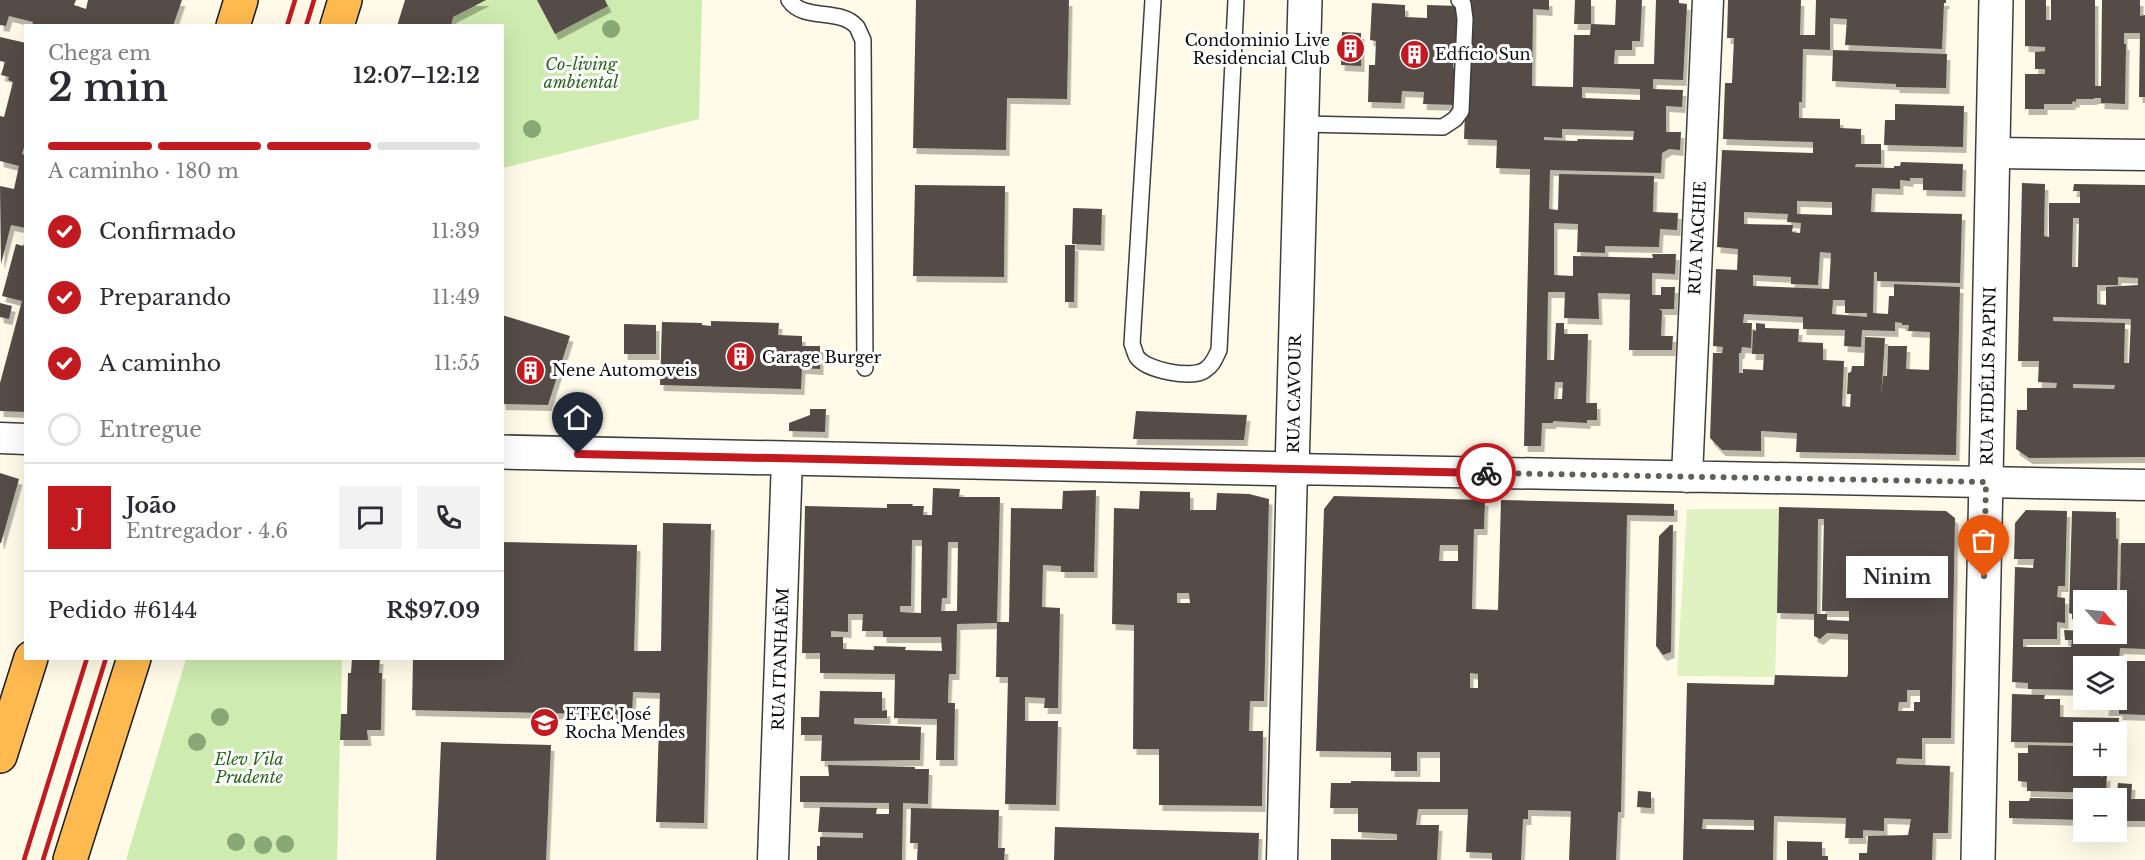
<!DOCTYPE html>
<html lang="pt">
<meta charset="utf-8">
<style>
body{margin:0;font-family:"Libre Baskerville",serif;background:#f2f2f3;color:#2b2b33;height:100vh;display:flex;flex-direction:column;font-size:22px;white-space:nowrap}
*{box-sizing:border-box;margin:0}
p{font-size:20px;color:#7c7c81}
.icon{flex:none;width:33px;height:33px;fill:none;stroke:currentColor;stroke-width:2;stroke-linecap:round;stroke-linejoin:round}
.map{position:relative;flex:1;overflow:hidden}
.details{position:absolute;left:24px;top:24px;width:480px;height:636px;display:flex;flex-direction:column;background:#fff;border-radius:0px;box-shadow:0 6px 24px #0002}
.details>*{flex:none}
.needle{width:39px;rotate:117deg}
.controls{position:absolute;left:2073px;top:590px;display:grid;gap:12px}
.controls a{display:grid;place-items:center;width:54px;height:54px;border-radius:0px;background:#fff;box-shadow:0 6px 24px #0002;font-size:30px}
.pin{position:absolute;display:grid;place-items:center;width:51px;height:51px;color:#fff;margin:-62px -26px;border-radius:50% 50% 50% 0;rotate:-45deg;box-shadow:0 0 6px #0007}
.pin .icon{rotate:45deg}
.courier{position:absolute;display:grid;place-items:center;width:60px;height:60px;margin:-30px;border:4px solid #c31a20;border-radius:50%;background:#fff;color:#222;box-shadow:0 2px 8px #0007}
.bubble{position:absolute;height:42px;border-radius:0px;background:#fff;box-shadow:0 6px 24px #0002;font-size:20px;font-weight:600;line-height:42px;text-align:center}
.head em{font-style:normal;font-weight:600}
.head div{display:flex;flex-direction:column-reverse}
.head{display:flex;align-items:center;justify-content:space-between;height:102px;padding:0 24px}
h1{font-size:39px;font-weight:600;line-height:45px}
.bar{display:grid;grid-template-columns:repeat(4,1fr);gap:9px 6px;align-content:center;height:72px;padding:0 24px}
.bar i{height:8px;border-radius:4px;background:#e1e1e2}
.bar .current{background:#c31a20}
.bar p{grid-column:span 4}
.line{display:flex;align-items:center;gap:15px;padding:0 24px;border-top:2px solid #e1e1e2}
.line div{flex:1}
.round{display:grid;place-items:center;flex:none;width:63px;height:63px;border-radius:0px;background:#f2f2f3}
ol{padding:0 24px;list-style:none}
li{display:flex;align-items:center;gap:18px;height:66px}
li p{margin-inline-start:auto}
li .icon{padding:6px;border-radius:50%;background:#c31a20;color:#fff;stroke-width:4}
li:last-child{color:#7c7c81}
li i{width:33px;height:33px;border:3px solid #e1e1e2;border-radius:50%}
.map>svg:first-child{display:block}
.green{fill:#ceebb0}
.pitch{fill:#e1f2c2}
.building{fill:#544c46;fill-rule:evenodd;filter:url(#shadow)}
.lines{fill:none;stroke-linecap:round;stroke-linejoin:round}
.service-casing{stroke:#3e3e3e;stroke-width:18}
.minor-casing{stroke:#3e3e3e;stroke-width:33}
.tertiary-casing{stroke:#3e3e3e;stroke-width:36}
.trunk-casing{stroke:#1c1c1c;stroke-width:36}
.service{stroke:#fff;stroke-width:15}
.minor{stroke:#fff;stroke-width:30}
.tertiary{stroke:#fff;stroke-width:33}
.trunk{stroke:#ffba4f;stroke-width:33}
.rail{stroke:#c31a20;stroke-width:4.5}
.tree{fill:#88a876}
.done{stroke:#605f58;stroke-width:6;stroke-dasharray:0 10.8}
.route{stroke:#c31a20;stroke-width:8}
.labels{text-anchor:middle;stroke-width:6;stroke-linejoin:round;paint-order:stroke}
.poi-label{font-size:16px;fill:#0b0b0b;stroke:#fff;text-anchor:start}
.park-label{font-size:16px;font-style:italic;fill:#276518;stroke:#fff}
.street-label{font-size:16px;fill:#0b0b0b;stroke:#fff}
</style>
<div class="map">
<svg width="2145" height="860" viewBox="0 0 2145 860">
<defs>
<filter id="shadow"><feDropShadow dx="3.5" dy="6" stdDeviation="0" flood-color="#0004"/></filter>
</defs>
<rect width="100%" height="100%" fill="#fffbe8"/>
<!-- green -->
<path class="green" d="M428,0h274l-3,119 -196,49 -1,-142h-82z
M186,659h156l-5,201h-211z"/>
<!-- pitch -->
<path class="pitch" d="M1687,509h93l-5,168 -98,-1z"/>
<!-- building -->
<path class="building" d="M0,0h76l-2,5 12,4 2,-9h94l-9,26h-141l1,-4 -24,-6 -3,10 -6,-1z
M405,0h81l-33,17 -2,9h-54z
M537,0h68l3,6 -53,28z
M916,0h153l-2,99 -60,-1 -1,52 -93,-2z
M1469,0h80v10l-16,-1 -1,77 41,1 1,-52h16l1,-11 24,1 1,-25h26l-2,41h-8v9h-17l-1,14h40l2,-64h23v3l8,1 -4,76 -30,-1v10l30,1 -1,17 -16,-1v26h15l-1,18 -11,-1 -7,4 -1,20 -111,-3 -1,39 9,1 1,-36 95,2 -1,36 25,1 -1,17 -17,-1 -1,18 -54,-1v7l-28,-1 1,-28 -24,-1v52l19,1v-20l80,2 -1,-4h24l-1,20 -23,-1v22h9v-8h14l-1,22h-15l3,2 -1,25h12l-1,14h-43l1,-56 -32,-1 1,26 -35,-1 1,-26h-17l-1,68h7l2,-37h8v11h24l-2,69h11v17h-10v3l-34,-2v2h-11l-1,23h-17l6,-277 -34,-1 1,-28 -33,-1zM1582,87l58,2v11l-58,-2zM1562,129l72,2 -1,9 -55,-1 -1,2 -33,-1v-3l18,1zM1555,382h8l-1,17h-8z
M1575,0h16v24h-17z
M1728,0h73l-1,35h15l1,-35h130v3h-2l-2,46 -97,-4 2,-26 -17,-1v32l-27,-1 -1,53h-3v16l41,1v9l21,1v15h20v20h-25l-1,3 39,1v-2h6l1,-4 62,2 -1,27 -39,-1v-12h-13v3l-10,-1v9l-28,-1 -1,24 91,2 -2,69 -83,-2v-9h-3l-1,41 15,1 1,-18h5v-12l66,3 -4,168 -160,-3 1,-19 -36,-2v20l-39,-1 -12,-12 3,-85h9l1,-6 -10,-1 3,-77 21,1 1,-21 -21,-2 5,-97 91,3v-11l-90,-3 2,-56h7l2,-45h-7zM1797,201l35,1v13l-35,-1zM1744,212l44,2 -1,8 14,1 -1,10 -8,-1 1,-7 -49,-1zM1820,252l11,1 -2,36 -76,-3v-11l38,2v7l27,1zM1833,300h12v13h22v4l-35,-3zM1744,314l59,3v12l42,1 -1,16 17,1 1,-17 33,1v-9l7,1v2h7l-1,6 22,1 -1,38 -23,-1 1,-23h-19l-1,30h-4l-2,21 4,-59 -20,-1 -1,29h-12l-1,6 -3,1 -1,21h4l-1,13 -8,-1 2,-45 -21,-1v-17l-25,-1 1,-13 -34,-1v-4l-9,-1v8l-3,-1 -1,24h12l-1,16 -20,-1v4h-4v-20h2l1,-6 9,1 1,-25h-9z
M2025,0h21v20h5v-20h44v86h6l1,-86h38v16l5,-1v82h-6l1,-64h-16v11h2l-1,60 -24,-1v-5h-7v1h-18v3l-3,-1 -1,3h-28v5h-19v-35h20v-5h-10v-17l10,-1v-4l-20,-1z
M1372,3l33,2v12l22,1v-13l33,1 -1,37 -5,1 -1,24h5l-1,37 -34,-1 1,-12 -22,-1 -1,12 -33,-1 1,-37h6l1,-24 -6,-1z
M1342,32l19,1v33l-20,-1z
M0,37l26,6v98l-4,13 4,1v73l-15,-3 -10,39 -1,-78 14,3 5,-23 -19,-5v-45l4,1 9,-35 -5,-2 1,-3 -8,-2 4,-13 -5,-1z
M1833,50l114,4 -1,34 -50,-1v-3l-64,-3z
M1895,104l69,2 -1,41 -79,-2 1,-25h10z
M2022,183l23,1 -1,52 5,1v-34h31v-12h-7l1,-7 71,1v272l-116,1 -13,-9 1,-39h10v-22h29l1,-5 -19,-1 1,-21h-21zM2073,218h6l-1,49h-6zM2118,277l20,1v7l-32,2v18l-9,-1v-19h21zM2053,317l78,2 -2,44h-5l1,-40 -72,-2zM2073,384l42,1 -1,4 -41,-1z
M915,185l90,1 -1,91 -91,-1z
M1073,208l29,1 -1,36 -29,-1z
M25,241l1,171 -26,-1v-28l22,-82 -20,-5 14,-52 7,2z
M1065,245h10l-1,57h-9z
M0,303l12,3 -3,13 -9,-2z
M502,315l68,21 -22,69 -46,-1z
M711,321l68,2 -1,12 24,1v10h18v23l-18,-1 -1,21 -141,-4 2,-63 40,1v2l9,1z
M624,324l32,1v29h-32z
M810,409h16l-1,23 -36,-1v-8l21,-8z
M1136,411l111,4 -3,25 -111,-1z
M0,473l19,6 -18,64h-1z
M933,488l27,1 -1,8h41l-3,125h12l2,-114 51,1 1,-18 33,-1 -2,82h-33v-6l-18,-1 -1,42 18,1 -2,100h-14l1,-10 -20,-1v24h33l-2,84 -51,-1 3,-127h-12l1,-54 -40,1 -1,50h-7l-1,22v7h7l-1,57h-18l1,-41 -43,-1 1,-44 -75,-1v-20h-18l3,-147 82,2v-4h26l-1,2h12l-1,9h9zM912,540h10l-1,73 -21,-1v-6h11zM948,542h10l-1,69h-16l1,-13h5zM848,614h15l-1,17h21v6h58l1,14 -37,-1 1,-3 -32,-1v4l-31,-1v-12h-12v-6l17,1z
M1140,491l50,1v18h26l1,-17 32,1 20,5 -5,202h-14l-1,30h14l-1,75 -103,-1v-56h-26l1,-124 -22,-1 2,-116 25,1zM1177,593h12l1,10h-13z
M1334,496l151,4 -1,29h-10l-2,80 26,1 3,-110 173,4v12l-47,-1 -6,297h-3l-2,48h-47l2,-49 -43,-1v9h-5l-2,41h-29v-7l-26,-1 2,-43h-50l-2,16h23l-2,35h-106v-21l66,1v-6l-39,-2v-24h-28l1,-25h20v-2l89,1v-30h-23v19h-26v-19l-75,-1 8,-242zM1440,545h18v16h-19zM1470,673l8,1v14h-8z
M1779,507l167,4 9,7 -4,220h-29v21l-25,-1 -1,6 54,2 -2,67h-15l-1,27h-73v-7h8l1,-17 40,-1 3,-16 -27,-1v13l-21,-1v8h-18l1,-20 -72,-2 -1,44h-90l4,-177 87,2 1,-10 72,2 1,-3v-40l-21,-1 -7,6 -6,-3v-22l-37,-1zM1818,519h6l-2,92h27v10l-22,-1v-6h-10zM1907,690h13v12h-6v9h-16l1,-9h8zM1703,819l51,1v10l-52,-1z
M2026,510l41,1 -2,75h-7l-1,11 8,1v25l-8,-1v17h-34v8h48l1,-7h-7l-1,-10 20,1v2h32v-33h-32v19h-12v-5l-3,-1 3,-102 44,1v27h2l-1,54h3l1,-50h24v106l-25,-1 -1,13h26v54l-26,-1v-4h-14l1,-11h10v-3h3v-4h-3v-26h-8v-10h-13v10h-11v24l-56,-1v-6l-16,-1 3,-115 18,1 1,-9h-20l1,-36z
M663,523l48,1 -7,299 -48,-1 4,-129 -27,-1 -1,23 -220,-5 1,-52h89v-116l135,3 -3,106h27z
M1670,525h3l-2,127 -8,3 -7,-9 3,-110z
M352,658h28l-1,15h3l-1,57h-14l1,10h-28l1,-26h6l1,-41h3z
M820,691l62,1v19l5,-1v8h-33v6l67,3 -1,33 -99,1 1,-26h-21v-18h18z
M2012,694l33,1 -1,4h16v18l59,1 -1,14h-34v11l-73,-1z
M441,742l110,3 -5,115h-110z
M2028,745l47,1 -1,5h10v14h22v2l-5,3v7l6,-3 -1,19h11l1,-10 14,1 -1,15h14v22h-29v-23h-18l1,-5 -72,-2v-9l-9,-1v-28h10z
M828,765l87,2v2h14l-1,35 -25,-1 -1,57h-85v-14h3v-9l43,1v-5l-45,-1 2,-25 57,1 -1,6h13v-11l-89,-1v-26h29z
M1638,791l13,1v16l-14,-1z
M2030,798l54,1v21l-75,-2v-17h20z
M911,808l88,2 -1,38h7l-1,12h-87l1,-17h-8z
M1055,827l204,6 -1,27h-204z
M1787,841l35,1v14h6v4h-41z"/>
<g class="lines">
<defs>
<path id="service" d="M789,0c15,22 51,7 68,27 2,4 4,9 6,13l2,328
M1153,0l-21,344c2,4 3,10 5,13 10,14 55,22 68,13 8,-5 10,-12 14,-20l17,-350
M1302,124l141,3 12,-8 6,-8 4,-92 -2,-15 -4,-4"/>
<path id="minor" d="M1993,153l152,2
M0,438l26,1
M1687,477l21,-477
M773,860l14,-401
M1282,860l10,-391 853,16"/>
<path id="tertiary" d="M502,452l790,17 13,-469
M1978,860l18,-860"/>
<path id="trunk" d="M233,26l8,-26
M337,26l8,-26
M0,756l31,-98
M70,860l64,-202"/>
</defs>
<!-- service casing -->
<use href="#service" class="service-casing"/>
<!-- minor casing -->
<use href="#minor" class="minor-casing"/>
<!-- tertiary casing -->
<use href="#tertiary" class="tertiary-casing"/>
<!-- trunk casing -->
<use href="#trunk" class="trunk-casing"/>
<!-- service -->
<use href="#service" class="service"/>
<!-- minor -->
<use href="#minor" class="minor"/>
<!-- tertiary -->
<use href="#tertiary" class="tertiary"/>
<!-- trunk -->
<use href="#trunk" class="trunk"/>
<!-- rail -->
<path class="rail" d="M287,26l8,-26
M306,26l8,-26
M24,860l63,-202
M43,860l63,-202"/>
</g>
<!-- trees -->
<g class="tree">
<circle cx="611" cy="29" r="9"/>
<circle cx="532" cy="129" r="9"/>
<circle cx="220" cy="717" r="9"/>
<circle cx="197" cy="742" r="9"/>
<circle cx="236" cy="842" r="9"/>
<circle cx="285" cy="844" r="9"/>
<circle cx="263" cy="845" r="9"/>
</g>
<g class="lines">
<!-- done -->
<path class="done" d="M1486,473l500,9 -2,95"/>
<!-- route -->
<path class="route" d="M578,454l908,19"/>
</g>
<!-- icons -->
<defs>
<symbol id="building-disc" viewBox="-11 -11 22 22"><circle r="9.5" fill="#c31a20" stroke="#fff"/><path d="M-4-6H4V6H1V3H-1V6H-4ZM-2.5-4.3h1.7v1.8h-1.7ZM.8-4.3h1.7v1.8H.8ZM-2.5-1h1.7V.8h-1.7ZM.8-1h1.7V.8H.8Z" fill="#fff"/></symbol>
<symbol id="university-disc" viewBox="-11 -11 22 22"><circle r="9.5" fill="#c31a20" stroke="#fff"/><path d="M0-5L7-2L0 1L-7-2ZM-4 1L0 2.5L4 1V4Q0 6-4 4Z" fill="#fff"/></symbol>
</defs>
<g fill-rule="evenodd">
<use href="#building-disc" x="1334" y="32" width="33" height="33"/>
<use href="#building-disc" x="1398" y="38" width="33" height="33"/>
<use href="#building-disc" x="724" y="340" width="33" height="33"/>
<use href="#building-disc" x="514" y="354" width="33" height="33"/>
<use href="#university-disc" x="528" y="706" width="33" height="33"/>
</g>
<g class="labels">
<!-- poi labels -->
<g class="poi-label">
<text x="1330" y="46" text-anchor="end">Condominio Live<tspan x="1330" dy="18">Residencial Club</tspan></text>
<text x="1435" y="60">Edfício Sun</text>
<text x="762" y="363">Garage Burger</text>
<text x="552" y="376">Nene Automoveis</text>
<text x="565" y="720">ETEC José<tspan x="565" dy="18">Rocha Mendes</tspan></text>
</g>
<!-- park labels -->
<g class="park-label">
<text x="581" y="70">Co-living<tspan x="581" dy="18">ambiental</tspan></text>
<text x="249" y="765">Elev Vila<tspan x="249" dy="18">Prudente</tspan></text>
</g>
<!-- street labels -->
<g class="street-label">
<text transform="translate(1697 238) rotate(-87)" y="6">RUA NACHIE</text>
<text transform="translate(1988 376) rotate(-89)" y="6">RUA FIDÉLIS PAPINI</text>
<text transform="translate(1294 394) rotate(-89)" y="6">RUA CAVOUR</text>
<text transform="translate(780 659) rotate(-88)" y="6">RUA ITANHAÉM</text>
</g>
</g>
</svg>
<div class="controls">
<a><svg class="needle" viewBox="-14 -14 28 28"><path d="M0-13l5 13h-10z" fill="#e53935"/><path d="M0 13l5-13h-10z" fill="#7c7c81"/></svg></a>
<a><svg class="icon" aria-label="layers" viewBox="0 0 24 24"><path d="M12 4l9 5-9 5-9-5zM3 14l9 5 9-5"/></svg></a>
<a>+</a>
<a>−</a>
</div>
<div class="pin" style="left:1984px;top:577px;background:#ea580c"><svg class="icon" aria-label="bag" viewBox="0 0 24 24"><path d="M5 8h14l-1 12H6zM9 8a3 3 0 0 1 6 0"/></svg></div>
<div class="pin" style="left:578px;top:454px;background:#1f2937"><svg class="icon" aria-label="home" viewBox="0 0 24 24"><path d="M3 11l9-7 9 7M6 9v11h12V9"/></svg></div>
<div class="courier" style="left:1486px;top:473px"><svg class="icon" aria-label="bike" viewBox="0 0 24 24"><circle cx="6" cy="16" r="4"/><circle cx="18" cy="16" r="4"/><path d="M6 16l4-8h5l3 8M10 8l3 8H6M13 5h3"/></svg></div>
<div class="bubble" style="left:1846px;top:556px;width:102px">Ninim</div>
<section class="details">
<div class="head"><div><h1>2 min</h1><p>Chega em</p></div><em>12:07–12:12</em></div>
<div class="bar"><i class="current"></i><i class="current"></i><i class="current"></i><i></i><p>A caminho · 180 m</p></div>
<ol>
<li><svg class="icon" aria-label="check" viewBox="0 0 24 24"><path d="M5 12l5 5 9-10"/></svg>Confirmado<p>11:39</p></li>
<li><svg class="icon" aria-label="check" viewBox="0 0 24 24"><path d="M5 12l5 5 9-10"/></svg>Preparando<p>11:49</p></li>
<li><svg class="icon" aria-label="check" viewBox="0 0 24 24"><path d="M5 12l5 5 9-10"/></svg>A caminho<p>11:55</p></li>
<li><i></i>Entregue</li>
</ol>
<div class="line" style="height:108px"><b class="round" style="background:#c31a20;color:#fff">J</b><div><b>João</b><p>Entregador · 4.6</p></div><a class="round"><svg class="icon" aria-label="chat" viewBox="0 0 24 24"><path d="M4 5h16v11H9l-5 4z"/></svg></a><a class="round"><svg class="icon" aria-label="phone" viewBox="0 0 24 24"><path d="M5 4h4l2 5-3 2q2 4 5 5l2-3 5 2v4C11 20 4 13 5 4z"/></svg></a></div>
<div class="line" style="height:78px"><div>Pedido #6144</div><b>R$97.09</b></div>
</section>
</div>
